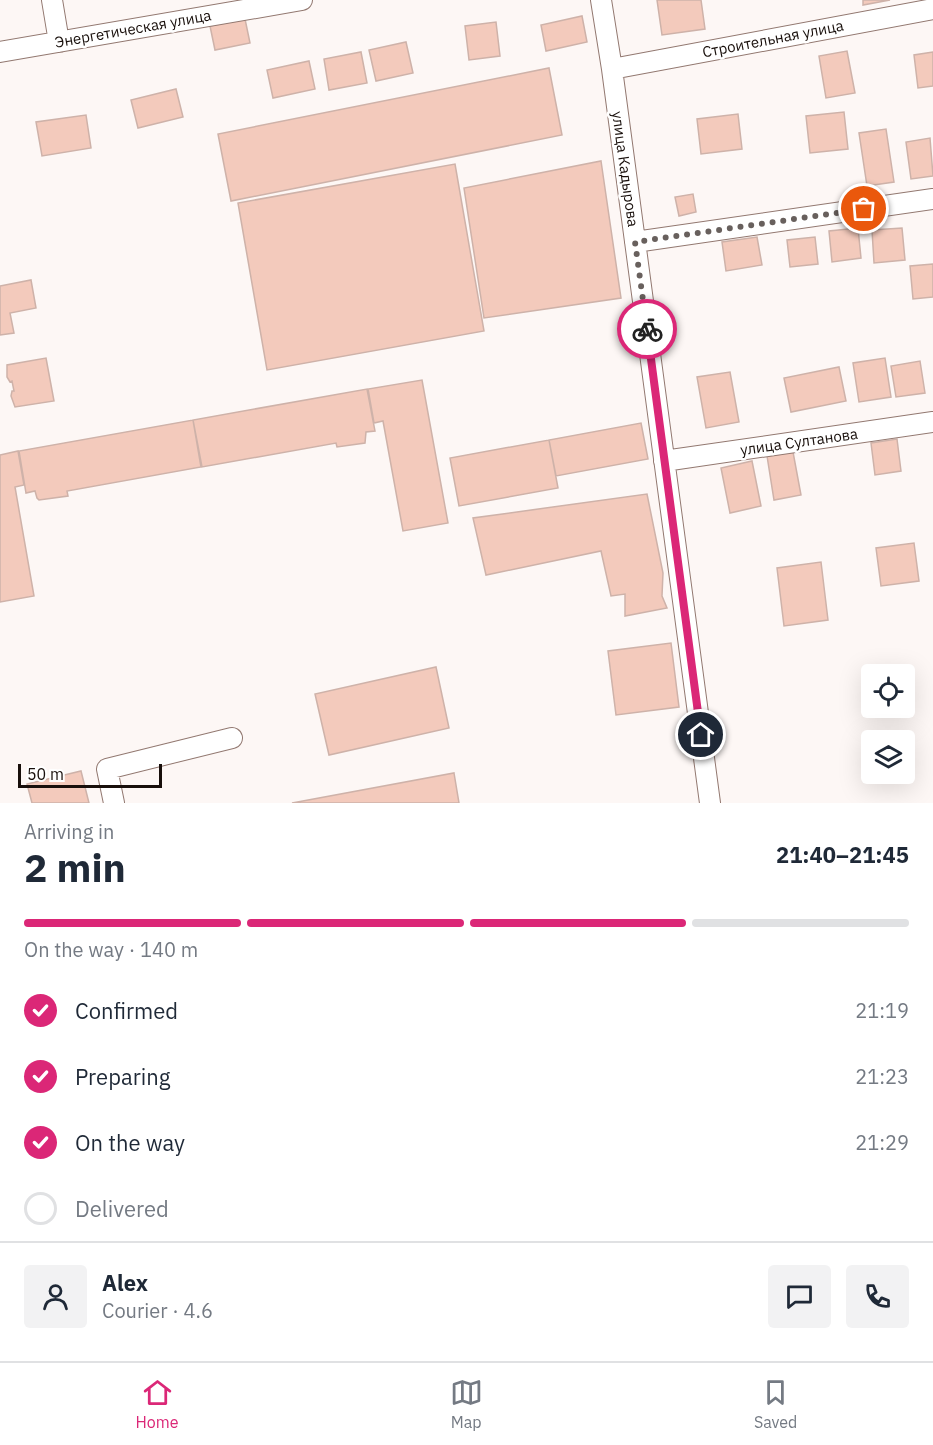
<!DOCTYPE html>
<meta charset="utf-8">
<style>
body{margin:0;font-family:"IBM Plex Sans",sans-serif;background:#f2f2f3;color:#1f2937;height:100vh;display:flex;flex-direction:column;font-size:22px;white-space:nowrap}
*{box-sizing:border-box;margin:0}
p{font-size:20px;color:#747a83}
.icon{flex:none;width:33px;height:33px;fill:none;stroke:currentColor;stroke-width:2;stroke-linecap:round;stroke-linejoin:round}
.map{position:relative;height:803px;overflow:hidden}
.drawer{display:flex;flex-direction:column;background:#fff;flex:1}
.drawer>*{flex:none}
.buttons{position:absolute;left:861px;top:664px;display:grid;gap:12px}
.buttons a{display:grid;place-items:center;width:54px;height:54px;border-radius:6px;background:#fff;box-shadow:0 6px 24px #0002;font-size:30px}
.scale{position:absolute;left:18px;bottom:15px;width:144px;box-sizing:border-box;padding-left:6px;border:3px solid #180f0b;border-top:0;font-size:16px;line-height:21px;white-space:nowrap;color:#180f0b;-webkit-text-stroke:4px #fff;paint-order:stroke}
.pin{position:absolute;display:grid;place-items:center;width:51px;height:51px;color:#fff;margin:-26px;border:3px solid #fff;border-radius:50%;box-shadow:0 2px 6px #0007}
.courier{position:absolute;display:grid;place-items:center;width:60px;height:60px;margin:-30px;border:4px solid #db2777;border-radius:50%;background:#fff;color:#222;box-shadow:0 2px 8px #0007}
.head em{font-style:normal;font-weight:700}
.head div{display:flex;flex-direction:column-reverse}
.head{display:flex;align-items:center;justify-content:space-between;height:102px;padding:0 24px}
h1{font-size:39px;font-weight:700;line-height:45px}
.bar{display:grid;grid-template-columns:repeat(4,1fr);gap:9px 6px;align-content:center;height:72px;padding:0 24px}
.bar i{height:8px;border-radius:4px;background:#e0e1e3}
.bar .selected{background:#db2777}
.bar p{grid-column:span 4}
.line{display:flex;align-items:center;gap:15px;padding:0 24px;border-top:2px solid #e0e1e3}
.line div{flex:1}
.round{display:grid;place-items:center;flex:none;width:63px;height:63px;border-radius:6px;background:#f2f2f3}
ol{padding:0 24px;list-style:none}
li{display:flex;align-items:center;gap:18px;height:66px}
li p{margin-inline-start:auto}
li .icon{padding:6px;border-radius:50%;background:#db2777;color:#fff;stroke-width:4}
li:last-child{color:#747a83}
li i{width:33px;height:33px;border:3px solid #e0e1e3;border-radius:50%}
.tabs{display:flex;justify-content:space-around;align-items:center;height:84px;border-top:2px solid #e0e1e3;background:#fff;font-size:16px;color:#747a83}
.tabs a{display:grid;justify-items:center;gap:3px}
.tabs .selected{color:#db2777}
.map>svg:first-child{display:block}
.building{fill:#f3cabc;stroke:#ceb2a9;stroke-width:1.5}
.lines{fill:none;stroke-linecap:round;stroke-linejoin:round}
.minor-casing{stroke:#927870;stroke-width:22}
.minor{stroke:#fff;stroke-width:20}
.done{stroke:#68605d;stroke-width:6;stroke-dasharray:0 10.8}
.route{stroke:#db2777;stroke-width:8}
.labels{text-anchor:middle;stroke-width:5;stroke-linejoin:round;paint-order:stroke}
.street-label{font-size:15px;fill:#180f0b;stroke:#fff}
</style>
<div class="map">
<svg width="933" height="803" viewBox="0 0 933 803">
<rect width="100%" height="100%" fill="#fdf7f5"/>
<!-- building -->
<path class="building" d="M657,0h44l4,29 -43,6z
M863,0h27l-27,5z
M582,16l5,26 -41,9 -5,-26z
M245,19l5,24 -35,7 -5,-24z
M496,22l4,34 -31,4 -4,-34z
M406,42l7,31 -37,8 -7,-31z
M847,51l8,42 -29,5 -7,-42z
M361,52l6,31 -38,7 -5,-31z
M933,52v34l-15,2 -4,-33z
M309,61l6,28 -42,9 -6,-28z
M549,68l13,67 -331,66 -13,-67z
M176,89l7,28 -45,11 -7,-28z
M844,112l4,37 -38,4 -4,-37z
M738,114l4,35 -41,5 -4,-35z
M86,115l5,33 -49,8 -6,-34z
M886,129l8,53 -27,4 -8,-53z
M930,138l3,38 -22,3 -5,-37z
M601,161l20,137 -137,20 -20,-130z
M455,164l29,167 -217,39 -29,-167z
M693,194l3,18 -17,4 -4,-19z
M858,228l3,30 -29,4 -3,-31z
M902,228l3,32 -31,3 -2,-33z
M757,237l5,28 -36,6 -4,-29z
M815,237l3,27 -28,3 -3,-27z
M933,264v33l-20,2 -3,-33z
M31,280l5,28 -26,5 4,20 -14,2v-49z
M46,358l8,43 -39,6 -4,-11 1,-5h2l-2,-10 -2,1 -3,-5v-12z
M885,358l6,39 -32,5 -6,-39z
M920,361l5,32 -29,4 -5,-31z
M839,367l7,34 -55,11 -7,-34z
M730,372l9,50 -33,6 -9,-51z
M422,380l26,143 -45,8 -20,-110 -9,2 -6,-34z
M367,389l8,42 -9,1 -1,11 -28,4 -1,-4 -134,24 -9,-47z
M193,420l8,47 -134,24 1,5 -29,4 -2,-2 -2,-7 -9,2 -7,-42z
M641,423l7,36 -92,17 -7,-36z
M897,439l4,32 -26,4 -4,-32z
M549,440l9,48 -99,18 -9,-48z
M18,451l6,34 -9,2 19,109 -34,6v-147z
M793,452l8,43 -27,5 -7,-44z
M752,461l9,45 -31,7 -9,-45z
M647,494l16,79 -1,23 5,12 -42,8v-22l-14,2 -10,-45 -115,24 -13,-57z
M914,543l5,38 -38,5 -5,-38z
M821,562l7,58 -44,6 -7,-58z
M671,643l8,64 -63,8 -8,-64z
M436,667l13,61 -120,27 -14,-61z
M81,771l8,32h-57l-5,-19z
M454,773l5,30h-167z"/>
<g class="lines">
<defs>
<path id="minor" d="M52,0l7,42
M601,0l11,69 98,734
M0,52l302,-52
M612,69l321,-60
M635,242l298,-43
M664,461l269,-39
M114,803l-7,-34 125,-31"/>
</defs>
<!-- minor casing -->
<use href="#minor" class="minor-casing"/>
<!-- minor -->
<use href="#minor" class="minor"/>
</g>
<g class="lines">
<!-- done -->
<path class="done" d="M647,329l-12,-87 229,-33"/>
<!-- route -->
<path class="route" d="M647,329l54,406"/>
</g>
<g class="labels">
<!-- street labels -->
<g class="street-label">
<text transform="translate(133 29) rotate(-10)" y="5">Энергетическая улица</text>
<text transform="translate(773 39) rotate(-11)" y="5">Строительная улица</text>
<text transform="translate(625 169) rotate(82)" y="5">улица Кадырова</text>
<text transform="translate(799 442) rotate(-8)" y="5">улица Султанова</text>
</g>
</g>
</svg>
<div class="buttons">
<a><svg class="icon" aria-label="locate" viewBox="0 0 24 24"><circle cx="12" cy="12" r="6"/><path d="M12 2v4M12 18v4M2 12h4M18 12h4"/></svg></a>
<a><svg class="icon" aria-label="layers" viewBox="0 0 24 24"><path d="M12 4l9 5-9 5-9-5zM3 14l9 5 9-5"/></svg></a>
</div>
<div class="scale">50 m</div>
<div class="pin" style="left:864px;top:209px;background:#ea580c"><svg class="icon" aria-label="bag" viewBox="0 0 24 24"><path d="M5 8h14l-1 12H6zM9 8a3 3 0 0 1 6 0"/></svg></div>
<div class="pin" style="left:701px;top:735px;background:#1f2937"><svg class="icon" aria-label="home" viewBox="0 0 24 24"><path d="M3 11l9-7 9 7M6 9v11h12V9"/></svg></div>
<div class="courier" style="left:647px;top:329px"><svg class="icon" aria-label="bike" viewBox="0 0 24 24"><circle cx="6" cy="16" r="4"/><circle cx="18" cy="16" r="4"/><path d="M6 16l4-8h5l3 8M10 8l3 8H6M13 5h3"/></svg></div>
</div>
<section class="drawer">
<div class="head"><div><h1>2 min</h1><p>Arriving in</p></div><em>21:40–21:45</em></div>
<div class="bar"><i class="selected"></i><i class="selected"></i><i class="selected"></i><i></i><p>On the way · 140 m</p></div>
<ol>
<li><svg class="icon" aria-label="check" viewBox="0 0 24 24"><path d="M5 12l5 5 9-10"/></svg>Confirmed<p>21:19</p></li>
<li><svg class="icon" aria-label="check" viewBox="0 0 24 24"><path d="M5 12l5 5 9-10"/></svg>Preparing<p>21:23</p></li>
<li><svg class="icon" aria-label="check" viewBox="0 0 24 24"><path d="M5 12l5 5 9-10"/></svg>On the way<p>21:29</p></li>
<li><i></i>Delivered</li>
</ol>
<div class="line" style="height:108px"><a class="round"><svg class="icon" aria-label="person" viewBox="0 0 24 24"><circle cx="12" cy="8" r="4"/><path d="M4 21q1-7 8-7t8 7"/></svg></a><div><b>Alex</b><p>Courier · 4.6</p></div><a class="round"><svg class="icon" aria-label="chat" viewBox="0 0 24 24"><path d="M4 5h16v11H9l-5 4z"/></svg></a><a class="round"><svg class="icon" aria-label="phone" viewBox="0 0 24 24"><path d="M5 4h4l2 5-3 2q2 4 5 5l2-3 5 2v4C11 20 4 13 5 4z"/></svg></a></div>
</section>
<nav class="tabs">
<a class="selected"><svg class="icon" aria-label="home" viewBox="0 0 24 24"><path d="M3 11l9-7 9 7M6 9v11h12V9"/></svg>Home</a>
<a><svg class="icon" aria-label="map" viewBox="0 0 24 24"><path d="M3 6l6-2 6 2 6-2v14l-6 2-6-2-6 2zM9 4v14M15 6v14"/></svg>Map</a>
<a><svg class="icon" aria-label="saved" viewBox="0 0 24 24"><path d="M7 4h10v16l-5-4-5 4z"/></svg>Saved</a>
</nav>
